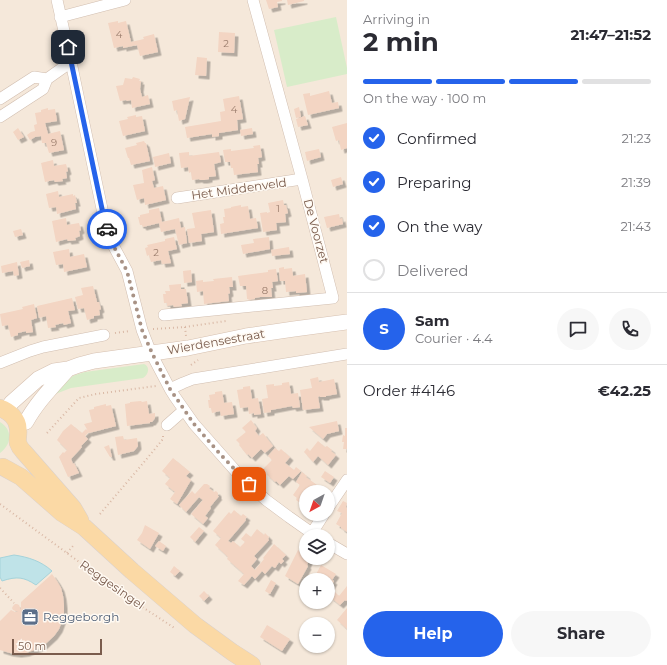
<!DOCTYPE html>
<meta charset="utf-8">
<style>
body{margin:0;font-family:Montserrat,sans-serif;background:#f7f7f7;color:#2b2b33;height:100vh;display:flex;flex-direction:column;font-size:15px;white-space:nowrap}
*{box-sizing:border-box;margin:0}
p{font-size:13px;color:#7c7c81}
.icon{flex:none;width:22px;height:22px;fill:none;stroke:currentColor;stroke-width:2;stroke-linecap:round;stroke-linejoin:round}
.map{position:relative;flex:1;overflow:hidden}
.drawer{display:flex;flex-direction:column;background:#fff;width:320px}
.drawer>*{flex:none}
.needle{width:26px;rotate:220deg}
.fabs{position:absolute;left:299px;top:485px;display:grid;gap:8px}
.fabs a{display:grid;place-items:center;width:36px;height:36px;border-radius:50%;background:#fff;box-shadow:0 1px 3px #0004;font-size:20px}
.scale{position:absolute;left:12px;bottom:10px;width:90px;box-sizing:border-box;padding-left:4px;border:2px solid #7a5c4d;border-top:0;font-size:11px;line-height:14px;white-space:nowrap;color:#7a5c4d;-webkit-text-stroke:3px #fffaf3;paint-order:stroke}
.pin{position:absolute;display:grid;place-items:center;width:34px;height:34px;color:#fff;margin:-17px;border-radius:8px;box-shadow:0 2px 6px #0006}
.courier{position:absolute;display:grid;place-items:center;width:40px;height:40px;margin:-20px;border:3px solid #2563eb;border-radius:50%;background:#fff;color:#222;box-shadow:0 1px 5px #0007}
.overview em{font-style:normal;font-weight:700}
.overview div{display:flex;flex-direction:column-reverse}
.overview{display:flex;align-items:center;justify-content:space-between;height:68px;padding:0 16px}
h1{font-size:26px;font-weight:700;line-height:30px}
.bar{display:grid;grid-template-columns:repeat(4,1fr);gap:6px 4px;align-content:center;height:48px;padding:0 16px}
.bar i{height:5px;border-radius:3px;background:#e1e1e2}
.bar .current{background:#2563eb}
.bar p{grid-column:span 4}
.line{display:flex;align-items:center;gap:10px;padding:0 16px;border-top:1px solid #e1e1e2}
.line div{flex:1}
.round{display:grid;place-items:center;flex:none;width:42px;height:42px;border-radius:21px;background:#f7f7f7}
ol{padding:0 16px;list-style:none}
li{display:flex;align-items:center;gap:12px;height:44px}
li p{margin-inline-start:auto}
li .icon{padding:4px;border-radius:50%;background:#2563eb;color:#fff;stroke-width:4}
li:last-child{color:#7c7c81}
li i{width:22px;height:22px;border:2px solid #e1e1e2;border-radius:50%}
.button{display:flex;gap:8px;margin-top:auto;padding:8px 16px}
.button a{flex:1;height:46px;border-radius:24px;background:#2563eb;color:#fff;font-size:16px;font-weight:700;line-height:46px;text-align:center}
.button a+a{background:#f7f7f7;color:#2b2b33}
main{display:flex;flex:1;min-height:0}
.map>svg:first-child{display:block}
.residential{fill:#f5e8da;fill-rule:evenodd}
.green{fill:#d8ecc9}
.water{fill:#bfe3e8;stroke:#a5d3da}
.building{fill:#f3d5c3;filter:url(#shadow)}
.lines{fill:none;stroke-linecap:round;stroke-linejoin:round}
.street-casing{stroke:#d1beb0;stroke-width:12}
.secondary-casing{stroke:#d6c0b0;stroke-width:16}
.primary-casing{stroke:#dad1cd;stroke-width:18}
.path{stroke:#d9b8a5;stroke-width:2;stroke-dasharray:1 3;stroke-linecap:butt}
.street{stroke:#fff;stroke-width:11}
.secondary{stroke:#fff;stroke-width:15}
.primary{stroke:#fbd9a5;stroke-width:17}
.done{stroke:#a89285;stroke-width:4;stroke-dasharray:0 7.2}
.route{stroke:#2563eb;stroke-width:5}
.labels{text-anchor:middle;stroke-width:3;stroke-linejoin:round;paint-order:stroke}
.number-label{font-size:10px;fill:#987a6a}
.street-label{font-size:12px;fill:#7a5c4d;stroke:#fffaf3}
.service-label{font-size:12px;fill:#4e5e75;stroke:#fffaf3;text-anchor:start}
</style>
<main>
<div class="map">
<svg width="347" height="665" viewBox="0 0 347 665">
<defs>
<filter id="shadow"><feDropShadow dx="3.5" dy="3.5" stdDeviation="0" flood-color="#0004"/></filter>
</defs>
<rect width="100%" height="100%" fill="#fdf6ec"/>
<!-- residential -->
<path class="residential" d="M0,0h347v665h-347zM306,492h22v22h-22zM306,536h22v22h-22zM306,580h22v22h-22zM306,624h22v22h-22z"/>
<!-- green -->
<path class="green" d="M336,17l11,51v6l-60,13 -13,-57z
M144,364c7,3 4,11 -1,14l-72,10 -13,5 -14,8 19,-20 12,-6 10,-3z
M0,422c13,8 12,22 0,31z"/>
<!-- water -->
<path class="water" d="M14,555c14,2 27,6 38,16l-16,14c-12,-8 -19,-9 -34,-4l-2,-4v-19z"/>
<!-- building -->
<path class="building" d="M266,0h16v1l-5,1 1,5 -9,2z
M287,0h17v1l-16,4z
M118,21v2l8,-2 5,21 13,-3 -1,-2 11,-3 4,18 -18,4 -3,-11 -14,3v-2l-9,2 -6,-25z
M219,32l16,1 -1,20 -16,-1z
M197,57l10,1 -1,18 -11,-1z
M133,77l7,2 -1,2h2l-1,8 2,8 6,-2 2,9 -18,4 -1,-8 -4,1 -1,-1 -6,1 -4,-15 7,-1 2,-7 7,1z
M329,91l3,12 6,-1 1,6 -31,7 -5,-21 7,-1v3z
M239,96l4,23 -6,1 1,10 -19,3v3l-7,1v-3l-25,4 -2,-11 36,-6 -1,-9 5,-1 -2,-12z
M190,97l-5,22 -6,2 -2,-11 -3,1 -2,-10z
M299,107l2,10 -5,1 -2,-9z
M48,108v2l7,-1 2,12 -12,2 3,11 12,-3 4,19 -15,3 -3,-10h-4l-1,-7 -6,1 -5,3 -3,-5 4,-3 4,-1 -1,-6 3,-1 -2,-11 6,-1v-2z
M136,115v2l6,-1 3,15 -22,5 -4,-15 9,-2 -1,-2z
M305,116l3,9 -10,2 -2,-8z
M347,123v25l-6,2 -2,-10 -3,1 -4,-14z
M18,128l6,9 -6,3 -5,-8z
M252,128l1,6 -12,2 -1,-6z
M144,141l1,2h1l4,18 -19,4 -2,-7h-1l-3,-10 12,-3 -1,-2z
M260,145l2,12 -4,1 1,6h-2l1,8 -24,3 -1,-7h-2l-1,-6h-5l-2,-12 8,-1v2l23,-3 -1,-2z
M319,149l2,8 -14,4 -2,-9z
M189,152v4l30,-4 2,10 -7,2 2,12 -7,1v2l-5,1h-4l-1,-1 -7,1 -1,-8 -2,1 -1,-6 -7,1 -2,-15z
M169,153l2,10 -16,4 -2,-10z
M53,160l1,6 12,-2 2,7 -2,1 1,6 -5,1 1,2 -8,1 -1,-2 -9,2 -4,-19z
M152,167l3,13 -3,1 2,7 9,-2 3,14 -21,5 -1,-7 -7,2 -4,-15 11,-2 -2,-13z
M341,177l2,7 -10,3 -2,-7z
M58,191l1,6 14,-3v2l2,-1 2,8h-2l1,6 -19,5 -1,-7 -7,1 -3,-14z
M283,200l1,5h2l2,8 -3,1 1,8 -10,1 1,7 -14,2 -3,-19 7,-1v1l3,-1 -2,-9z
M241,205v2l7,-1 2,13 6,-1 2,10 -37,6 -1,-10 4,-1 -1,-6h2l-1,-8 7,-1v-1z
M159,208l3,14 17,-4 2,10 4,-1 2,16 -8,2 -4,-16 -14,3 -2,-9 -16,4 -1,-2h-2l-2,-8h2v-2l9,-2v-3z
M211,210l3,22 -13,2 1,7 -13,2 -2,-14 8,-1 -3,-15z
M339,214l1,5 2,-1 1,6 -16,4 -3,-11z
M66,218l1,7 12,-2 2,7 -2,1 1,5 -5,2 1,2 -8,1 -1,-2 -11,3 -4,-21z
M21,229l2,6 -8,2 -2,-6z
M174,237l3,12 -9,2 3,12 -9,1 -1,-4 -10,2 -2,-7 -2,1 -2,-8 3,-1 -1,-2 18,-4v-2z
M269,237l1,12 -27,5 -2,-9 13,-2 -1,-4z
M289,247l1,7 -18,2 -1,-6z
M69,249l1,8 14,-3 3,13 -23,5 -1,-8 -7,1 -3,-13z
M29,260l1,6 -8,2 -2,-6z
M17,262l2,13 -5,1 -1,-5 -11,2 -1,-7z
M284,267v2l8,-1 1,8 12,-2 2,18 -11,1v-2l-10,1 -1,-11h-5l-1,-13z
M276,269l2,12 -6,1 1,6h-2l1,9h-12l-5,1v1l-6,1 -1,-1h-1l-1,-13h-6l-2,-10 30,-4v-2z
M191,270l1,12 -8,1 -1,-12z
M232,277l1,10h-4l1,6 -2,1 1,7 -25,3 -1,-13 -6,1 -1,-11 7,-1v2l11,-1 -1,-2z
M181,284v5h5l2,14 -7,1 1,2 -8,1 -1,-2 -6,1v-3h-3l-1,-9h3l-1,-3h5l-1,-6z
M93,286l4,16h2l2,7 -2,1 1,5 -6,1v2l-7,2 -3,-12 -6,1 -3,-12 8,-2 -2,-7z
M72,298l3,12 -7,1 3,12 -7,2 -1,-2 -8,2 1,2 -8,1 -2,-12 -7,2 -2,-12z
M34,304l3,14 -6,2 2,12 -7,1v-2l-8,2v2l-7,2 -3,-12 -6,1 -2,-12 23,-5 -1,-2z
M318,377l1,5 15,-3 3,15 -11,2v1h-6v-1l-2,1 2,11 -17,2 -3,-20 12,-2 -2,-9z
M289,382l2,12 7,-1 2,14 -7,1 -1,-2 -21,4v2l-7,1 -2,-14 6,-1 -2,-13 8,-1v2l8,-1v-2z
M250,386l2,13 6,-1 3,16 -7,1v-2l-5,1 -1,-7 -8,1 -3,-18 6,-1v-2z
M222,391l2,12 8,-1 2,12 -13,2 -1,-5 -8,2 -1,-5h-2l-1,-8h2l-1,-5 6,-1v-2z
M141,401l1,1 5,-1 2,13 6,-1v5l-3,4h-2v1l-23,3 -2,-22 5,-1v-1z
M106,404v2l5,-1 5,21 -27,7 -5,-9 8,-2 -3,-12 5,-1v-2z
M251,420l6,8 -2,3 4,5 4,-3 10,13 -8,7 -4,-4 -9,9 -4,-4 -1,1 -8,-10 1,-1 -4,-4 10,-8 -4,-4z
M337,421l2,10 -12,3 -4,5 -14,-12z
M71,424l11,9 4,-4 3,3 -4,4 3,3 -7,7 1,1 -11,12 2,5 1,-1 5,10 -11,4 -9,-20 4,-5 1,1 3,-3 -10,-10 6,-9z
M345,428h2v21h-4l1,-7h-2l1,-7 2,1z
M123,436l1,4 13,-2 1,8 -4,5 -16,4 -3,-18z
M318,441l7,6 2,-1 5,4 -1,1 5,4 -8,10 -10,-9 -5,6 -9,-10 3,-4 3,3z
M109,445l3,12h-2l-6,-10z
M275,448l4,3 2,-2 9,8 -5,6 9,7 2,-3 5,4 -8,8 -4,-3 -9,9 -4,-4 -1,1 -9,-8 1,-1 -4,-4 9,-9 -4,-4z
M173,458l17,14 -4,4 5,4 -14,24 -7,-5 5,-7 -10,-8 5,-6 -8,-7z
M325,471l9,6 -4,6 -9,-6z
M302,472l5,4 -1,1 19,14 1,-2 4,4 -2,3v-4h-22v15l-10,-7 1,-2 -4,-3 7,-10 -4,-3z
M204,484h3l3,2 -1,2 5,4 2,-1 2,2v3h1l-9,11 1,1 -6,8 3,2 -5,6 -12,-10 12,-14 -4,-3 -13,15 -7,-7 13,-14 3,3z
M343,501l4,2 -1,4 1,1v24l-6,-4v-1l-5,-3 6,-11 -5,-2z
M234,510l7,6 2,-2 4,3 -2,2 1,1 -18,21 3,2 2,-2 7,6 5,-5 -4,-3 5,-6 5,4 6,-8 7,6 1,-2 4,4 -1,2 1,1 -15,16 3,3 -6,7 4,4 9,-11 -1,-1 11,-14 12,11 -4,4 2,2 -3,3 -2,-2 -4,6 -3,-2 -7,8 -3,-3 -7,8 -3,-3 -8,9 -6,-4 6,-7 -17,-15 1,-2 -13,-12 6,-7 -8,-7 16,-19 2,2z
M145,525l14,8 -9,16 -13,-9 5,-7z
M199,527l5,4 -9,11 -5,-5z
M159,541l7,5 -3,5 -8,-5z
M298,550l7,4 -1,1 1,1 1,-1v3l4,1 -3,6 1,1 -10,18 -13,-8z
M321,565l15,9 -4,6 2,1 -6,11v-12h-15z
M174,566l6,5 -5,5 -5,-4z
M52,574l5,7 4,7 2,8 1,9v8l-2,8 -3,8 -5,7 -12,11 -16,6 -8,1 -8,-1 -10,-3v-29l11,-11 4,2h3l-5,-2 -1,-2 1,-2 2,-2h2l2,1 2,5v-8z
M271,580l5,3 -6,11 -5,-3z
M347,586v14l-1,1 -1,-1 -5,5 -10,-8 5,-5 4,4z
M204,591l5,5 -5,5 -5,-5z
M347,608v21l-10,-9z
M267,625l23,14 -8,12 -22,-14z"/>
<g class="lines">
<defs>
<path id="street" d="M57,0l14,62 34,161 8,22 14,26 15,59 9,23 19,36 5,8 19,27 46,52 26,24 23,17 27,19
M60,17l65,-17
M0,99l34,-22 13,2 24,-17
M0,117l43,-28 4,-10
M177,198l125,-19
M164,315l169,-17 -31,-119 -49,-179
M0,363l30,-12 13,-4 61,-12
M170,389l13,-6 10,-4 154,-25
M167,425l17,-15
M328,508l19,-28
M312,533l12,-19
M328,543l19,11"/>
<path id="secondary" d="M11,403l27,-24 16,-8 14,-2 11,-4 15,-4 94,-13 58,-12 48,-7 53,-7
M26,422c11,-20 27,-36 42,-53"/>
<path id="primary" d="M0,408c9,3 18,11 18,21 1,5 -1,9 0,14 1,3 3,6 5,8l50,57 7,12
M3,467l18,10 41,36 22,14 48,44 63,54 37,27 20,13"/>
</defs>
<!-- street casing -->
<use href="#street" class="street-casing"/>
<!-- secondary casing -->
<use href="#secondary" class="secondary-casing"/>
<!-- primary casing -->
<use href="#primary" class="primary-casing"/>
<!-- path -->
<path class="path" d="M185,327l1,9
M153,329l32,-2 41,-6
M115,333l15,-2
M191,365l7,-5
M47,433l32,-35 17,-4 60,-8
M0,504l127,93 49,32
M100,514l45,-53 18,-22v-3
M67,553l6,-7
M0,588l14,15"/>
<!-- street -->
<use href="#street" class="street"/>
<!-- secondary -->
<use href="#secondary" class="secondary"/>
<!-- primary -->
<use href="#primary" class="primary"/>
</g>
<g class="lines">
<!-- done -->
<path class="done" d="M107,229l6,16 14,26 15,59 10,23 18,36 24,35 26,30 29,30"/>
<!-- route -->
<path class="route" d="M68,47l37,176 2,6"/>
</g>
<!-- icons -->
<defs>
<symbol id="office-square" viewBox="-11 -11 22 22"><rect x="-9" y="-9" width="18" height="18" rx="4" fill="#5c6f8a" stroke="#fffaf3"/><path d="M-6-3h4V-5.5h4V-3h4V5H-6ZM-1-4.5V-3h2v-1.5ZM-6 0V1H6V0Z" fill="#fff"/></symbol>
</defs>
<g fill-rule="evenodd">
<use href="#office-square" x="20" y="607" width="20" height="20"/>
</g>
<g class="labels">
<!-- number labels -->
<g class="number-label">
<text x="119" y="38">4</text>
<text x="226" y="47">2</text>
<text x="234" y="113">4</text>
<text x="54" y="146">9</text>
<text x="278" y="212">1</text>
<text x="156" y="256">2</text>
<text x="265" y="294">8</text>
</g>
<!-- street labels -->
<g class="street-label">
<text transform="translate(239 189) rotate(-8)" y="4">Het Middenveld</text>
<text transform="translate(316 231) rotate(75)" y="4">De Voorzet</text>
<text transform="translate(216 342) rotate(-10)" y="4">Wierdensestraat</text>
<text transform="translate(112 585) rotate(35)" y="4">Reggesingel</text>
</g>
<!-- service labels -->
<g class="service-label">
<text x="43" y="621">Reggeborgh</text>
</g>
</g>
</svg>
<div class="fabs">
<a><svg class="needle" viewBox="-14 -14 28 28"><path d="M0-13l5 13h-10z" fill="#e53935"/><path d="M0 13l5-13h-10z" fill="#7c7c81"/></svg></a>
<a><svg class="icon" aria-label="layers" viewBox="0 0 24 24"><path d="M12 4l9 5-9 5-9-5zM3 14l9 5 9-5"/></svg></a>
<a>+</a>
<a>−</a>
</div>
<div class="scale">50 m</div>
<div class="pin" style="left:249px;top:484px;background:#ea580c"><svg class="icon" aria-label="bag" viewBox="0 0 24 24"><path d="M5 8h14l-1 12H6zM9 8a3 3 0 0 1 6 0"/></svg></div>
<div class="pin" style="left:68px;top:47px;background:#1f2937"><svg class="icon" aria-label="home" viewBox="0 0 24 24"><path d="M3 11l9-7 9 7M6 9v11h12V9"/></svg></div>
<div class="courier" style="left:107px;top:229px"><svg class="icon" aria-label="car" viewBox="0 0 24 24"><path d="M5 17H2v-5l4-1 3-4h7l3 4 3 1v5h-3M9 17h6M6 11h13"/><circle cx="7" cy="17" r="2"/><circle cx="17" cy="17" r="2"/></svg></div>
</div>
<section class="drawer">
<div class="overview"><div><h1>2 min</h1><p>Arriving in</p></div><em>21:47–21:52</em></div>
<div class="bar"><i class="current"></i><i class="current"></i><i class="current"></i><i></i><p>On the way · 100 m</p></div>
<ol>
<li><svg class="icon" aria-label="check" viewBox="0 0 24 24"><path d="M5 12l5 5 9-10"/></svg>Confirmed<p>21:23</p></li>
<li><svg class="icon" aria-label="check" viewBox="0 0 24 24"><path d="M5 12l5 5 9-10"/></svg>Preparing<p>21:39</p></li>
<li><svg class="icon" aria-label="check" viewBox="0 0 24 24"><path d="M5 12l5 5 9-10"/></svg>On the way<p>21:43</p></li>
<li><i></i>Delivered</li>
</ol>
<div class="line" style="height:72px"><b class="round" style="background:#2563eb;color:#fff">S</b><div><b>Sam</b><p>Courier · 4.4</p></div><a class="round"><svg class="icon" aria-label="chat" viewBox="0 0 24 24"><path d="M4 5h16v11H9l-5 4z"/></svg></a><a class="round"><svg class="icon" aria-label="phone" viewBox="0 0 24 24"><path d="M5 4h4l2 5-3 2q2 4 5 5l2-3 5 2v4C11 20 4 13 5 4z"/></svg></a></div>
<div class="line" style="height:52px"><div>Order #4146</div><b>€42.25</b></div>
<div class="button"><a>Help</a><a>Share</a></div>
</section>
</main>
